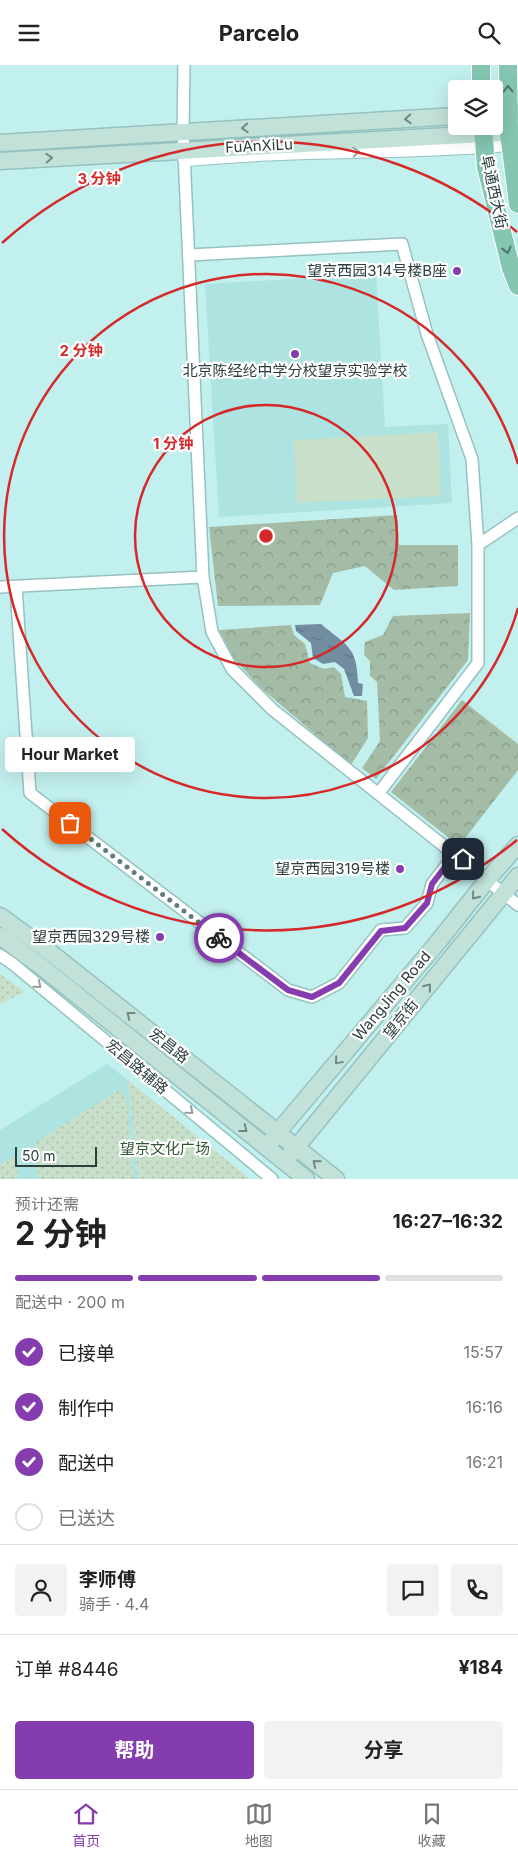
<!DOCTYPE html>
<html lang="zh">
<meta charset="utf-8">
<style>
body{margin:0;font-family:Inter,"Noto Sans SC",sans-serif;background:#f2f2f2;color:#222;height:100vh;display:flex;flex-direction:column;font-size:19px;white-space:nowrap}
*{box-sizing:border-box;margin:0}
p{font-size:16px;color:#767676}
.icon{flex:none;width:28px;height:28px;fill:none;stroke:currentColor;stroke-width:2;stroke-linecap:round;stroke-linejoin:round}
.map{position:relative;height:1114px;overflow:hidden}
.panel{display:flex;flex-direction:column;background:#fff;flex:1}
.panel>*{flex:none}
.tools{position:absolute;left:448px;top:15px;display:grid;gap:10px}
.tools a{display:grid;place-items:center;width:55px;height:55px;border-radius:5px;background:#fff;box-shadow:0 5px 20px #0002;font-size:25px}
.scale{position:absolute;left:15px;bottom:12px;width:82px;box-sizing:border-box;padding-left:5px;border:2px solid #2c3e3e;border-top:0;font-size:14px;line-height:18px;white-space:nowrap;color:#2c3e3e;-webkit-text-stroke:4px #fff;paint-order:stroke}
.pin{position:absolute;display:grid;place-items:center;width:42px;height:42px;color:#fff;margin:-21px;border-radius:10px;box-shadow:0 2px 8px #0006}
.courier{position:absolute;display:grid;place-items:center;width:50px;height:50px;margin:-25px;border:4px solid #843caf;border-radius:50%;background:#fff;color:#222;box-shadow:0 1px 6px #0007}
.bubble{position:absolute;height:35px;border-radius:5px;background:#fff;box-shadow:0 5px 20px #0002;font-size:16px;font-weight:700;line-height:35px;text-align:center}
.overview em{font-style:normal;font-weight:700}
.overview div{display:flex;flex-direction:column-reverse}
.overview{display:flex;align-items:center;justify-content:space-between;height:85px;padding:0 15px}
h1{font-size:32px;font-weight:700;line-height:38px}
.bar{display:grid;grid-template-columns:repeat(4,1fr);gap:8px 5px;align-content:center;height:60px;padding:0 15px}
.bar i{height:6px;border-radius:4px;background:#e0e0e0}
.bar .selected{background:#843caf}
.bar p{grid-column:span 4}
.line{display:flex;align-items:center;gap:12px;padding:0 15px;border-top:1px solid #e0e0e0}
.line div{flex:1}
.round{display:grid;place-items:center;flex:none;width:52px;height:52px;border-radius:5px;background:#f2f2f2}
ol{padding:0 15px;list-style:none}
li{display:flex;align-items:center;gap:15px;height:55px}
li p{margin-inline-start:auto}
li .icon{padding:5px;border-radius:50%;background:#843caf;color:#fff;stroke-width:4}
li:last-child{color:#767676}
li i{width:28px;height:28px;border:2px solid #e0e0e0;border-radius:50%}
.action{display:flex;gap:10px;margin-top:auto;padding:10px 15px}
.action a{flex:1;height:58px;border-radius:5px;background:#843caf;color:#fff;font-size:20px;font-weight:700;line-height:58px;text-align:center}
.action a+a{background:#f2f2f2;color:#222}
header{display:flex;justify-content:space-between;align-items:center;height:65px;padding:0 15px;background:#fff;font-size:22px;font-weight:700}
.menu{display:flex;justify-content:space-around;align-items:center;height:70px;border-top:1px solid #e0e0e0;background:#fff;font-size:14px;color:#767676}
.menu a{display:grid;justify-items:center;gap:2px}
.menu .selected{color:#843caf}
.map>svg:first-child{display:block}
.built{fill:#ade3e1}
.green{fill:url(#green-dots)}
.forest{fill:url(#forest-crowns)}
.pitch{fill:#c8e0ca}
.water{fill:url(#water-ripples)}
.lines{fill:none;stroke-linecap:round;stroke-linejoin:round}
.minor-casing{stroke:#95c2c1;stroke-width:14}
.tertiary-casing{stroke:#95c2c1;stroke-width:16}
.secondary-casing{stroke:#95c2c1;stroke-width:19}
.primary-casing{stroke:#fff;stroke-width:20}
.minor{stroke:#fff;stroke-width:11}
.tertiary{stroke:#fff;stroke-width:14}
.secondary{stroke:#c2e2d9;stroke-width:16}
.primary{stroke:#85c6b3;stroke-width:18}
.oneway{stroke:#50746d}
.oneway2{stroke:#708884}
.oneway3{stroke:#969e9e}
.done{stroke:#607c7c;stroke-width:5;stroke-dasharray:0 9}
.route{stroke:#843caf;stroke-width:6}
.ring{fill:none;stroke:#d62828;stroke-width:2.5}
.poi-dot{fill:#843caf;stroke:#fff;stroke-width:2}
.labels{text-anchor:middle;stroke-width:4.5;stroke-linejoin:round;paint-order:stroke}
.street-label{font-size:15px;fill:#2c3e3e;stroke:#fff}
.poi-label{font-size:15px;fill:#2c3e3e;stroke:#fff;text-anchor:end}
.park-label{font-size:15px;fill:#305734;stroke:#fff}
.centre{fill:#d62828;stroke:#fff;stroke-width:2.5}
.ring-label{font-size:15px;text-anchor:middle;font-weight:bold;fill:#d62828;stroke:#fff;stroke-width:4.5;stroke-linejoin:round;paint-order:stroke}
</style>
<header><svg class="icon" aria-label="menu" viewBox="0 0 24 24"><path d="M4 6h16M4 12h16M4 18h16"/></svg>Parcelo<svg class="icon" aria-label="search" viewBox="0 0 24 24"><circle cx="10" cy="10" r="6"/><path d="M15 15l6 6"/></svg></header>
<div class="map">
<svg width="518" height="1114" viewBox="0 0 518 1114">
<defs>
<pattern id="green-dots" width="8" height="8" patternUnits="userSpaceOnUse" patternTransform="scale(1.25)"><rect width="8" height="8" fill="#c8e0ca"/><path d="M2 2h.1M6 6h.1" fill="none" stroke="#acc1af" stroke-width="1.8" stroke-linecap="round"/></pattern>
<pattern id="forest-crowns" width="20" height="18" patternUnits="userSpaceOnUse" patternTransform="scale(1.25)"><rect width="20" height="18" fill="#a4bca5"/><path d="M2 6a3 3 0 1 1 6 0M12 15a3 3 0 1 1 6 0" fill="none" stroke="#869a88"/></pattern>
<pattern id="water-ripples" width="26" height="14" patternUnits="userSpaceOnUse" patternTransform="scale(1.25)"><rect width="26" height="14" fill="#728da0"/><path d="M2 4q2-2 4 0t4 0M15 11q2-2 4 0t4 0" fill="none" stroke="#5e7584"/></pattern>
</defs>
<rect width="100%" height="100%" fill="#c2f0ee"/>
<!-- built -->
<path class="built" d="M376,209l9,153 63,-3 4,79 -233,14 -14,-233z
M107,999l21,16 10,99h-138v-49z"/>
<!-- green -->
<path class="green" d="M0,909l25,18 -25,12z
M128,1015l122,99h-112z
M118,1025l8,6 8,83h-96l-3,-36z
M17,1090l1,24h-18v-14z"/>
<!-- forest -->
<path class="forest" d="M397,450l2,30h59v41l-64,4 -29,-24 -32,7 -13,32 -102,1 -9,-79z
M470,548l-2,47 -92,119 -14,-11 18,-27 -3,-59 -7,-6v-15l-6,-6 1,-13 18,-7 10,-19z
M291,560l3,10 11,9 5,19 14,6 10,-2 7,7 4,23 22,4 1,37 -17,27 -90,-77 -26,-28 -16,-30z
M462,635l56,44v26l-59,76 -68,-54z"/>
<!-- pitch -->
<path class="pitch" d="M438,367l3,64 -145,7 -2,-63z"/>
<!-- water -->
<path class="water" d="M321,559c26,22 36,22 37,59l5,1 -1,12h-8l-10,-27 -9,-7 -12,2 -10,-6 -2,-15 -15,-12 -1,-6z"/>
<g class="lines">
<defs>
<path id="minor" d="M184,0l-1,66 20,446 9,55 20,37 41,41 245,195
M189,190l213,-11 25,90 45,125 6,86v118l-100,131
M478,480l40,-27
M0,522l203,-10
M16,522l14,206 258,197 24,7 27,-14 42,-53 24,-2 22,-25 5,-19 23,-30
M0,890l13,9 259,215"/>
<path id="tertiary" d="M185,94c32,-2 64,-5 95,-6 80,-3 159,-2 238,-10"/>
<path id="secondary" d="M494,49l24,-2
M0,78l456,-27
M0,96l518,-29
M0,851l51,37 285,226
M0,871l42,31 264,212
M267,1082l11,-15 160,-190 50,-63 30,-34
M290,1090l228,-279"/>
<path id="primary" d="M481,0v24
M508,0l1,68 9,71
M483,61l3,41 25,101 7,18"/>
</defs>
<!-- minor casing -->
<use href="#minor" class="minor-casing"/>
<!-- tertiary casing -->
<use href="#tertiary" class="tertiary-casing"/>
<!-- secondary casing -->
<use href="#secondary" class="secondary-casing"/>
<!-- primary casing -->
<use href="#primary" class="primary-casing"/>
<!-- minor -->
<use href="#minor" class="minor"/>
<!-- tertiary -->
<use href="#tertiary" class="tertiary"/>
<!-- secondary -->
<use href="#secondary" class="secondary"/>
<!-- primary -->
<use href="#primary" class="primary"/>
</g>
<!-- one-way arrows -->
<defs><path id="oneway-chevron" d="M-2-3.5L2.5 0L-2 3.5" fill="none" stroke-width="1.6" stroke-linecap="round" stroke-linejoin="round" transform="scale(1.25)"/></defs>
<g class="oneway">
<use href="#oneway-chevron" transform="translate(508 24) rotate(-91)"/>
<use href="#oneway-chevron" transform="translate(507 185) rotate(76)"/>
</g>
<g class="oneway2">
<use href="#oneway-chevron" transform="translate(408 54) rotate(177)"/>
<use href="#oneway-chevron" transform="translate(245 63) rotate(177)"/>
<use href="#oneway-chevron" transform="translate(49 93) rotate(-3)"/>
<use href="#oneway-chevron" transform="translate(475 831) rotate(129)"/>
<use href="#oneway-chevron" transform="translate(428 922) rotate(-51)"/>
<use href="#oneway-chevron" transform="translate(130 950) rotate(-142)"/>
<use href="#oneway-chevron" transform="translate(338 996) rotate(130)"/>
<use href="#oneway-chevron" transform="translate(244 1064) rotate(38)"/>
<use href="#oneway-chevron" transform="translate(316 1098) rotate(-140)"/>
</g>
<g class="oneway3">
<use href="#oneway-chevron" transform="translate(356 87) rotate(-3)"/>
<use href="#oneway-chevron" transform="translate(38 920) rotate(40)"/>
<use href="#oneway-chevron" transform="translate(190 1046) rotate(40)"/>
</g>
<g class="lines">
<!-- done -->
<path class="done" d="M70,758l149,115"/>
<!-- route -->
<path class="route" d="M219,873l69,52 24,7 27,-14 42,-52 24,-3 22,-25 5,-19 23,-30 8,5"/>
</g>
<!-- distance rings -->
<g class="ring">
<circle cx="266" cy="471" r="131"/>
<path d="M518 543A262 262 0 1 1 518 399"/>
<path d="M517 775A394 394 0 0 1 2 764M2 178A394 394 0 0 1 517 167"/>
</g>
<!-- markers -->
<g class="poi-dot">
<circle cx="457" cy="206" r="5"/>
<circle cx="295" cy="289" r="5"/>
<circle cx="400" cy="804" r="5"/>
<circle cx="160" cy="872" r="5"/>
</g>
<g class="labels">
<!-- street labels -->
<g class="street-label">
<text transform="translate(259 81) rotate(-3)" y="5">FuAnXiLu</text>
<text transform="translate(494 127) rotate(78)" y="5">阜通西大街</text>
<text transform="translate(392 931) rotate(-50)" y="5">WangJing Road</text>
<text transform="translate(401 954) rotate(-51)" y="5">望京街</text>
<text transform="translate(169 981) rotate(38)" y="5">宏昌路</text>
<text transform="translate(137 1002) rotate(40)" y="5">宏昌路辅路</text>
</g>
<!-- poi labels -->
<g class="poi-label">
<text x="447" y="211">望京西园314号楼B座</text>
<text x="295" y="311" text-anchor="middle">北京陈经纶中学分校望京实验学校</text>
<text x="390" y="809">望京西园319号楼</text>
<text x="150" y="877">望京西园329号楼</text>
</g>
<!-- park labels -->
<g class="park-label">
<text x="165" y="1089">望京文化广场</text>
</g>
</g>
<circle cx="266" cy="471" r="8" class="centre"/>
<g class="ring-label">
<text x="99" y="119">3 分钟</text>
<text x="81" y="291">2 分钟</text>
<text x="173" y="384">1 分钟</text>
</g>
</svg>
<div class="tools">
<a><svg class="icon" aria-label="layers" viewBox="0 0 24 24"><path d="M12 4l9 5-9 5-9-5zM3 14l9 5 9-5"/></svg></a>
</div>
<div class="scale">50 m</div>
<div class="pin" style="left:70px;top:758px;background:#ea580c"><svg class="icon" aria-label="bag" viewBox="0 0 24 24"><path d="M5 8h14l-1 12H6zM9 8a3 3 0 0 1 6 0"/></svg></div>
<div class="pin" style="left:463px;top:794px;background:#1f2937"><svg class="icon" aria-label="home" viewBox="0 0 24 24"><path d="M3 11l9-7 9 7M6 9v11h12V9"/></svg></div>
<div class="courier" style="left:219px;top:873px"><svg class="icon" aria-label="bike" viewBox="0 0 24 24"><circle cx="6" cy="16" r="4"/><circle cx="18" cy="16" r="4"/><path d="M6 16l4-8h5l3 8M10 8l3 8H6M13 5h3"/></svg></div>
<div class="bubble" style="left:5px;top:672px;width:130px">Hour Market</div>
</div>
<section class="panel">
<div class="overview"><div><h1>2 分钟</h1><p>预计还需</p></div><em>16:27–16:32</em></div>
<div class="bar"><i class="selected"></i><i class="selected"></i><i class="selected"></i><i></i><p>配送中 · 200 m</p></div>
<ol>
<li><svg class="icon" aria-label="check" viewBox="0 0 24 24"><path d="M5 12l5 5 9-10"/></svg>已接单<p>15:57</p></li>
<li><svg class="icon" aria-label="check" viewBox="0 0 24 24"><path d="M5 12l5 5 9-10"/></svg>制作中<p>16:16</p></li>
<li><svg class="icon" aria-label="check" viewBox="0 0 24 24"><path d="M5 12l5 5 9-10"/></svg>配送中<p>16:21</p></li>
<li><i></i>已送达</li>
</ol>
<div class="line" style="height:90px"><a class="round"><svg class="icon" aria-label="person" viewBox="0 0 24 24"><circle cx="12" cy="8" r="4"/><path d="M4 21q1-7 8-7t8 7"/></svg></a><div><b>李师傅</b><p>骑手 · 4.4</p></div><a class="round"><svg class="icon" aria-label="chat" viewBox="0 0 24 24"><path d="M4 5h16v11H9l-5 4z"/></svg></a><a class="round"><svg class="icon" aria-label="phone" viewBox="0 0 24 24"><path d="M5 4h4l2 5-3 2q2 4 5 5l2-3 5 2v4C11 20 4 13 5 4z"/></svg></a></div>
<div class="line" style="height:65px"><div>订单 #8446</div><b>¥184</b></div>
<div class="action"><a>帮助</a><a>分享</a></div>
</section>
<nav class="menu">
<a class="selected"><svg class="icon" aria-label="home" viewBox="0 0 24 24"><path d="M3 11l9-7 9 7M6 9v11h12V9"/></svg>首页</a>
<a><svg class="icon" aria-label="map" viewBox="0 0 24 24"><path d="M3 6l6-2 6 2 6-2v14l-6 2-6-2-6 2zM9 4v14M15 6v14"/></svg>地图</a>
<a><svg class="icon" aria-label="saved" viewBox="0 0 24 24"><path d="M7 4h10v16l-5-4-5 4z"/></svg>收藏</a>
</nav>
